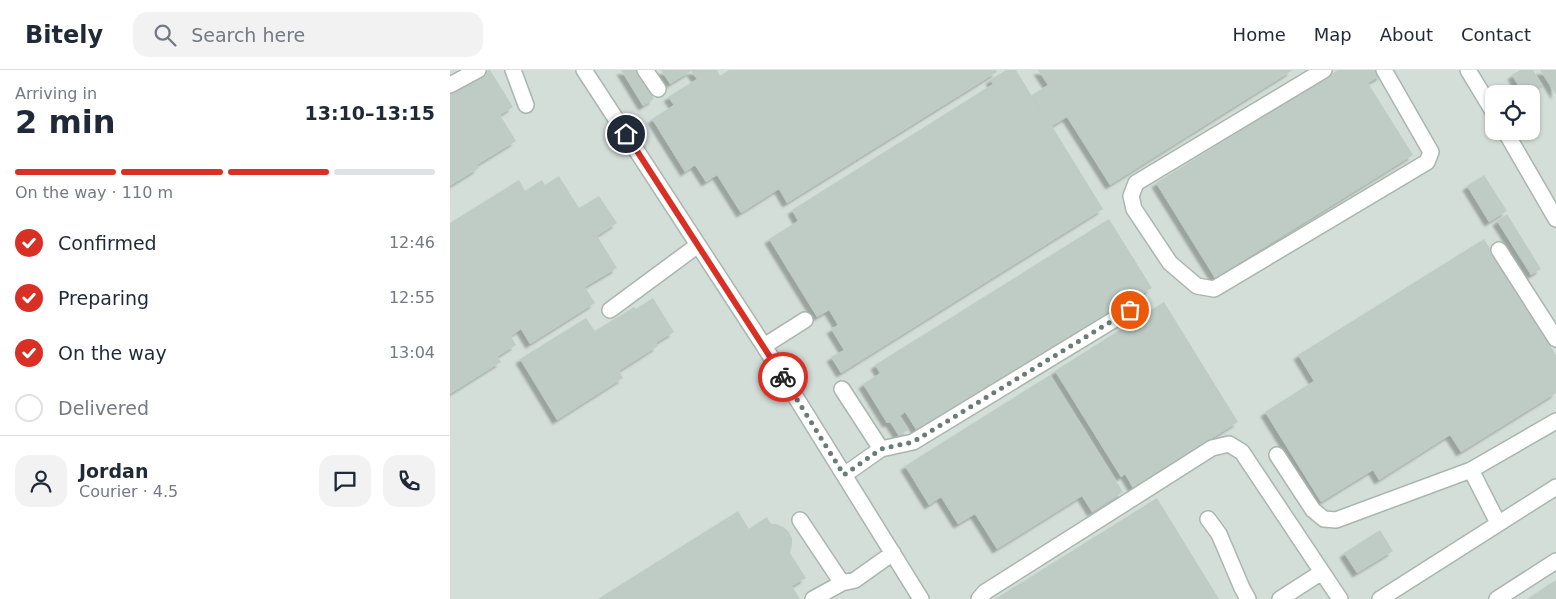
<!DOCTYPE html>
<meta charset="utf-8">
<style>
body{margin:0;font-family:"DejaVu Sans",sans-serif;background:#f2f2f3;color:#1f2937;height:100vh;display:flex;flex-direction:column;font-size:19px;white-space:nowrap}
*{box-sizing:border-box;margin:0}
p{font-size:16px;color:#747a83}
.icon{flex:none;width:28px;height:28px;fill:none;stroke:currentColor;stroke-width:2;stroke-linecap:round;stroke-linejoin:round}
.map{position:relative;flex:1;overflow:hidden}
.drawer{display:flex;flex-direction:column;background:#fff;width:450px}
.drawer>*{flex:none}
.tools{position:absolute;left:1035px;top:15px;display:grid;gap:10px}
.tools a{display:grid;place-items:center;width:55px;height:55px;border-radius:10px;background:#fff;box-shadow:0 1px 4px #0004;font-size:25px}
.pin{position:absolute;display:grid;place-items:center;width:42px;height:42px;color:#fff;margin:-21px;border:2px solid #fff;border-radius:50%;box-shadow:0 1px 5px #0007}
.courier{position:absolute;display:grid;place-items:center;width:50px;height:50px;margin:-25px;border:4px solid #d93025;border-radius:50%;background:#fff;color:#222;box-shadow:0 1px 6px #0007}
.headline em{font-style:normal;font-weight:800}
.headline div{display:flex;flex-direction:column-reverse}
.headline{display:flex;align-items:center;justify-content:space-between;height:85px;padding:0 15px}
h1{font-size:32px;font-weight:800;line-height:38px}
.bar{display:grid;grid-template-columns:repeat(4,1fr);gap:8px 5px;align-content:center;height:60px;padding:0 15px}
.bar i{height:6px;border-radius:4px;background:#e0e1e3}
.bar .current{background:#d93025}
.bar p{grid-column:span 4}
.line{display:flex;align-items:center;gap:12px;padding:0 15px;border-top:1px solid #e0e1e3}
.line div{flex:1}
.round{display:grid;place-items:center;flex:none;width:52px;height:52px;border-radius:15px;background:#f2f2f3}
ol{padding:0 15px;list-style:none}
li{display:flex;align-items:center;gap:15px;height:55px}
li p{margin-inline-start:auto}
li .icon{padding:5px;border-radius:50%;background:#d93025;color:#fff;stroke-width:4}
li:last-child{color:#747a83}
li i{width:28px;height:28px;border:2px solid #e0e1e3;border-radius:50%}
header{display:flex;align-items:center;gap:30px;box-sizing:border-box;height:70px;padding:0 25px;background:#fff;border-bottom:1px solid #e0e1e3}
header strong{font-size:24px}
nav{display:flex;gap:28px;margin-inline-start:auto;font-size:18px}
.search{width:350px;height:45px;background:#f2f2f3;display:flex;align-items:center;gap:12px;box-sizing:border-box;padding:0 18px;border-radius:15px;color:#747a83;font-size:19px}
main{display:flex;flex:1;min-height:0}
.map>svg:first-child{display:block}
.built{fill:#d4ded9;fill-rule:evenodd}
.building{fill:#beccc5;filter:url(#shadow)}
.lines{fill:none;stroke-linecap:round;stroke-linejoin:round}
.minor-casing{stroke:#a9b6b0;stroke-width:18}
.minor{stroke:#fff;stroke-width:15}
.done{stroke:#697c75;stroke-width:5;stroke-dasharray:0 9}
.route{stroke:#d93025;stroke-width:6}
</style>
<header>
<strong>Bitely</strong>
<div class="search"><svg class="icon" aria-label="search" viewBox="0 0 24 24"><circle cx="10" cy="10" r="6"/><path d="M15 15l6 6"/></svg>Search here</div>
<nav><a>Home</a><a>Map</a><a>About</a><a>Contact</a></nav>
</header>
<main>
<section class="drawer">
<div class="headline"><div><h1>2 min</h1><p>Arriving in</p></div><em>13:10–13:15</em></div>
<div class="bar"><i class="current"></i><i class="current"></i><i class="current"></i><i></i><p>On the way · 110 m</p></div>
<ol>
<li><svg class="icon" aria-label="check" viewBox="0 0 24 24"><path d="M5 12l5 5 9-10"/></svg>Confirmed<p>12:46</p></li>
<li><svg class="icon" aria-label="check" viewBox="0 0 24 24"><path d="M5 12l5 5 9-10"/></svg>Preparing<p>12:55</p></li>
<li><svg class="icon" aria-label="check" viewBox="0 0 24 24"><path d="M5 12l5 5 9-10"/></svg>On the way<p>13:04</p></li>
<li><i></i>Delivered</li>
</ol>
<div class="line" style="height:90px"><a class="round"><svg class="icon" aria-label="person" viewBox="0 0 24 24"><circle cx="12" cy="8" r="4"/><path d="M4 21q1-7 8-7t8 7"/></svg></a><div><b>Jordan</b><p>Courier · 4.5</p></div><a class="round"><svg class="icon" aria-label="chat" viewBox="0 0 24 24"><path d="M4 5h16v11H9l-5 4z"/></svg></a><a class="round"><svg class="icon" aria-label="phone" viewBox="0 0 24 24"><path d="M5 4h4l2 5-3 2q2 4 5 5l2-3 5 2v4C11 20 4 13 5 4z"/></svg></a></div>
</section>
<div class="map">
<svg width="1106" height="529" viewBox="0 0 1106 529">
<defs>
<filter id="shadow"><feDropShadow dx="-4.5" dy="4.5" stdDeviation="1" flood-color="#0004"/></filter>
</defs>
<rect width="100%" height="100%" fill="#e6eeea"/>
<!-- built -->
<path class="built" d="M0,0h1106v529h-1106zM1044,24h37v37h-37z"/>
<!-- building -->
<path class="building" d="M39,0h1l23,37 -13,8 16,26 -39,24 2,3 -29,18v-92z
M171,0h15l18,29 -11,7z
M211,0h56l3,6 9,-6h267l1,2 -210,131 -8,-14 -38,24 -24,-38 -11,7 -11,-17 -10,7 -33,-53 22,-14 -6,-8 29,-18 -6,-8 -21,13z
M556,0h10l27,44 -11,-19 16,-10 -10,-15h255l-183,115 -43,-68 -15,9 51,83 -262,164 -10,-16 13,-7 -13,-21 7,-4 -9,-15 -12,7 -48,-78 29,-18 -6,-11 201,-126 -3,-4z
M888,0h41l3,5 -14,8 45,72 -198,123 -59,-95z
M1070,0h13l10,17 -11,7h-9l-11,-19z
M1090,0h16v25z
M1034,105l23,36 -18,11 -22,-36z
M109,106l20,32 20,-12 18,27 -20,13 20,32 -32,19 10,16 -65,41 -9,-15 -10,7 5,9 -19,12 4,5 -51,32v-171l69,-43 6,11 17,-11 3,5z
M1057,144l34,55 -10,6 -34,-54z
M659,149l43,69 -233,146 -14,-22 -5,4 8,14 -9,6 -9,-14 -3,1 -24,-39 17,-11 -5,-8z
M1034,169l72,116v38l-95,59 -11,-17 -71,45 -6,-10 -52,32 -56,-90 49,-31 -16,-26z
M203,228l21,34 -18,11 2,3 -39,25 4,7 -66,42 -37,-61 66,-41 9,13 39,-24 2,2z
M714,232l74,120 -105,66 -8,-14 -4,3 -66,-106z
M600,305l73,117 -31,20 -10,-16 -85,53 -22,-35 -17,10 -17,-27 -12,8 -24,-39z
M707,428l62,101h-224z
M288,441l11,18 18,-12 4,7h5l7,3 5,4 4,7v7l-2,8 16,25 -14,8 8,13h-202z
M930,460l13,21 -36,22 -13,-20z
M1106,510v19h-29z"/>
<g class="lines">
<defs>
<path id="minor" d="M63,0l13,35
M134,0l180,276 157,253
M195,0l13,19
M874,0l-188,113 -5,13 3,13 36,54 27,23 17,3 213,-127 4,-10 -47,-82
M1018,0l26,43
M0,15l28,-15
M1055,61l51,88
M1049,180l57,89
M160,240l88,-65
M314,276l41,-26
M392,319l39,60
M827,385l36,55 11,9 12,1 135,-50 27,53
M1021,400l85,-49
M394,405l37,-26 32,-7 217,-132
M758,449l11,15 23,54 6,11
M350,450l42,63
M363,529l29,-16 13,-3 38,-27
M529,529l6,-7 227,-144 17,-4 13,8 98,147
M830,529l42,-27
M930,529l176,-112
M1047,529l59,-38"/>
</defs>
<!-- minor casing -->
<use href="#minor" class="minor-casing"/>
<!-- minor -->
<use href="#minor" class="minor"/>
</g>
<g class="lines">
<!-- done -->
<path class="done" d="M333,307l61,98 37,-26 32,-7 217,-132"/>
<!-- route -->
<path class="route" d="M176,64l157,243"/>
</g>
</svg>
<div class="tools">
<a><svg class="icon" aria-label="locate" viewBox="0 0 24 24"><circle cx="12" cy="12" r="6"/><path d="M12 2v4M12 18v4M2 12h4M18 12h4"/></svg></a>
</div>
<div class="pin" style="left:680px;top:240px;background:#ea580c"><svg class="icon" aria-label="bag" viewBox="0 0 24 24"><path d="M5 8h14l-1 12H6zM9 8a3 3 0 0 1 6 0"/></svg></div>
<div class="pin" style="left:176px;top:64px;background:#1f2937"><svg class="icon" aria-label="home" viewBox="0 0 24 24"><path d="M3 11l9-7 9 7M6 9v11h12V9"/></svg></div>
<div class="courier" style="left:333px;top:307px"><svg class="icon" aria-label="bike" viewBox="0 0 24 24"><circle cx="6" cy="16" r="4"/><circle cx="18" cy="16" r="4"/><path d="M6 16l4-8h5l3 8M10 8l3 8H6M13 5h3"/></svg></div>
</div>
</main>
